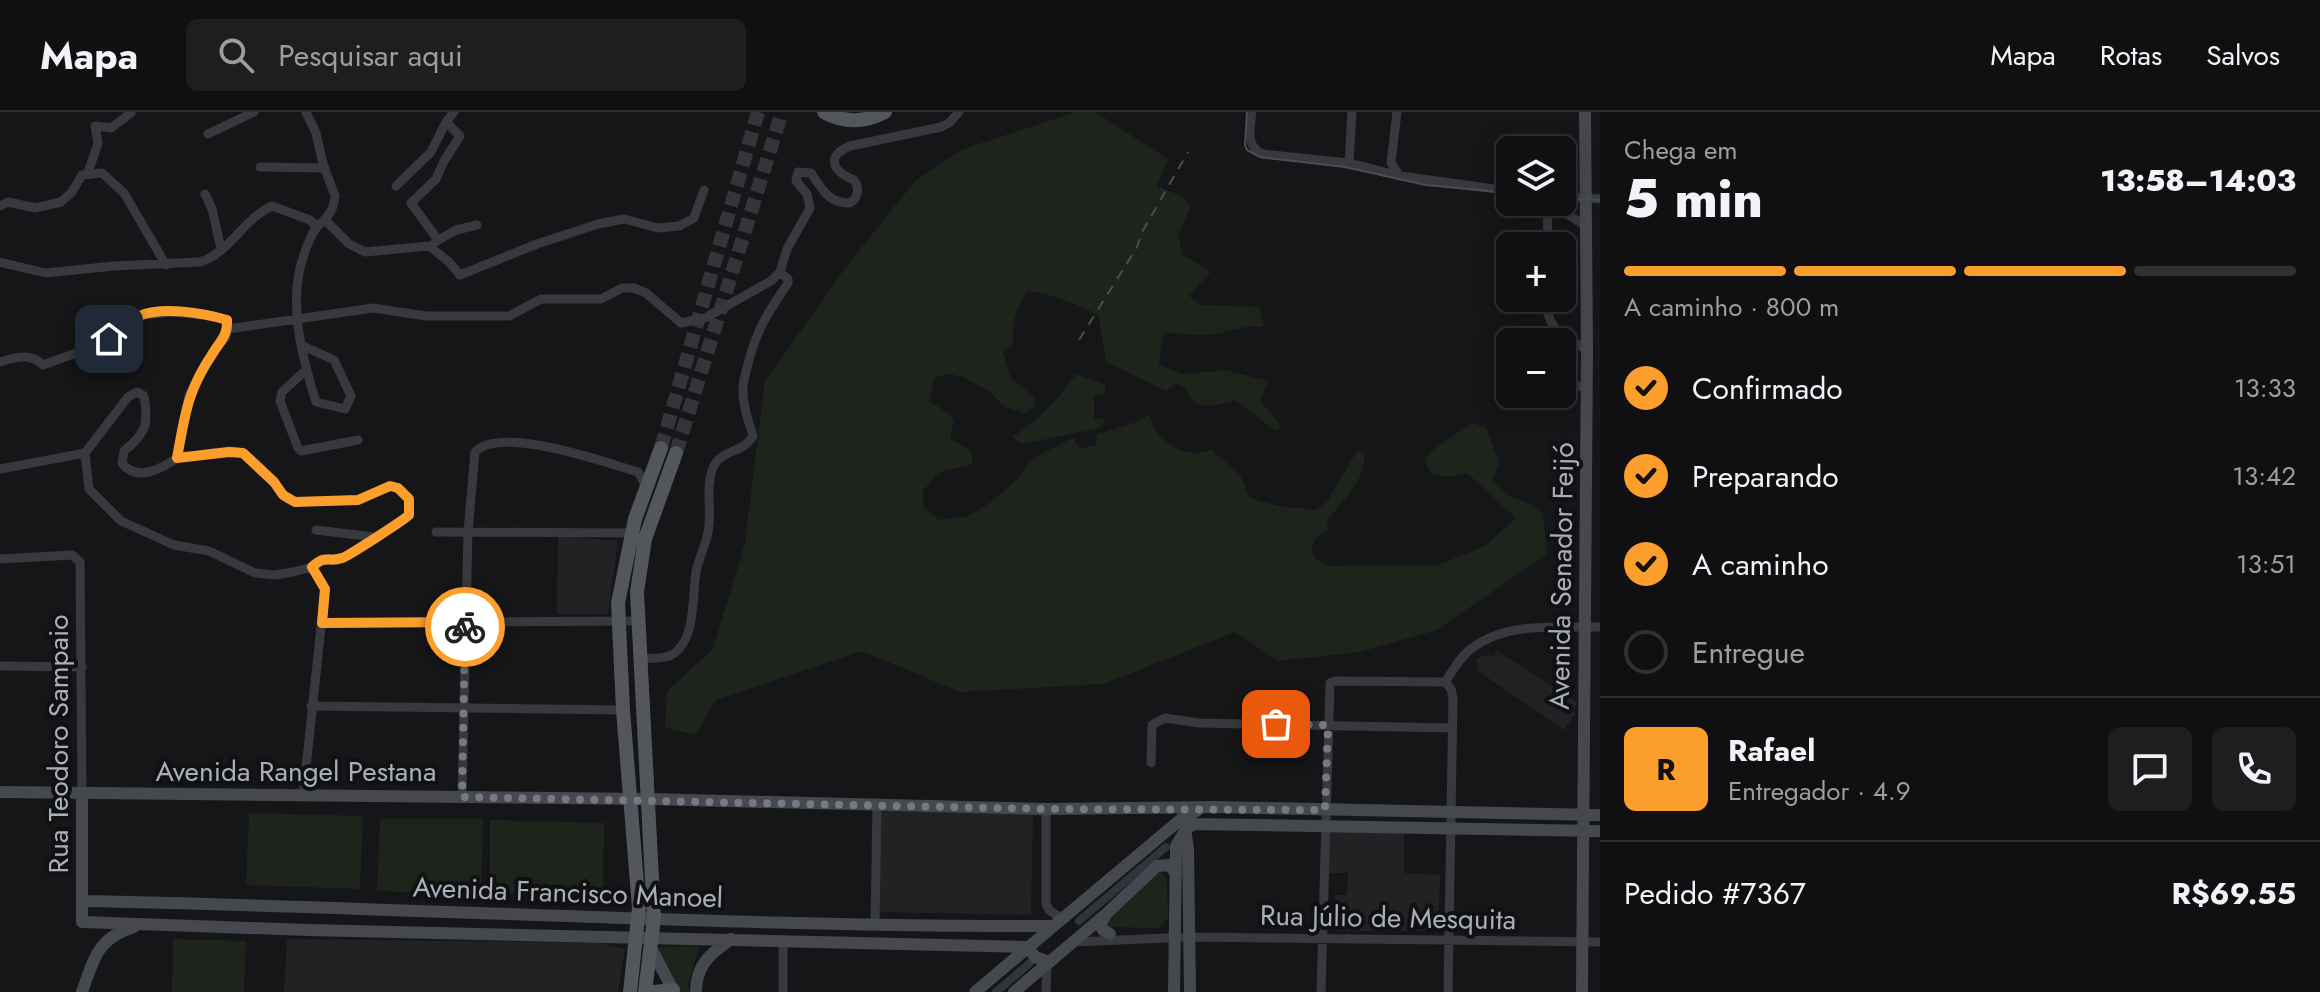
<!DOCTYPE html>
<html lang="pt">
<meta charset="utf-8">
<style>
body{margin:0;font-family:Jost,sans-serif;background:#1e1e20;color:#f1f3f6;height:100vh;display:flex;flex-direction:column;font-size:30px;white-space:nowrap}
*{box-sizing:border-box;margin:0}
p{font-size:26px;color:#9c9d9f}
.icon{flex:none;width:44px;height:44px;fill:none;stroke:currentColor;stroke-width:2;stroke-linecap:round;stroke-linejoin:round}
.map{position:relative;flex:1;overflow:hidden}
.drawer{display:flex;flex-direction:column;background:#101012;width:720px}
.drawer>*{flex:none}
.tools{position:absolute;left:1496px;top:24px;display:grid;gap:16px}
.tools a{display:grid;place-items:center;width:80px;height:80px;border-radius:12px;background:#101012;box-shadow:0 4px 20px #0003,0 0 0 2px #303032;font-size:40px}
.pin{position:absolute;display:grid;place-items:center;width:68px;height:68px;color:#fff;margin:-34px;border-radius:16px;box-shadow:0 4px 12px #0006}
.courier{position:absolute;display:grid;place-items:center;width:80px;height:80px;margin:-40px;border:6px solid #fb9e2c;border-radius:50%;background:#fff;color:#222;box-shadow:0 2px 10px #0007}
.headline em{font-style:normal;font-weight:800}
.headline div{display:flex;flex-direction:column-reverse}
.headline{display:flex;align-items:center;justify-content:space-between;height:136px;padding:0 24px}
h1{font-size:52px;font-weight:800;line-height:60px}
.bar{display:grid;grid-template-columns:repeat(4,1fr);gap:12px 8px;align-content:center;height:96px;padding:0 24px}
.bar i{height:10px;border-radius:6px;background:#303032}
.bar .active{background:#fb9e2c}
.bar p{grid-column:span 4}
.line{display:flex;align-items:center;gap:20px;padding:0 24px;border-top:2px solid #303032}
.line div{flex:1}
.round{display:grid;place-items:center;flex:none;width:84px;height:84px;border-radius:12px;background:#1e1e20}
ol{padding:0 24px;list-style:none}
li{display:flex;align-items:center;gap:24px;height:88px}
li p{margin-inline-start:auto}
li .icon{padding:8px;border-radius:50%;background:#fb9e2c;color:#111;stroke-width:4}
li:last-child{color:#9c9d9f}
li i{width:44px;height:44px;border:4px solid #303032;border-radius:50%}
header{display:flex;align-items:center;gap:48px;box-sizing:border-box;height:112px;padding:0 40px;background:#101012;border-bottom:2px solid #303032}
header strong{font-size:38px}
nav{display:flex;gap:44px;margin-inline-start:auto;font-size:28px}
.search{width:560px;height:72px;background:#1e1e20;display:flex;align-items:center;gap:20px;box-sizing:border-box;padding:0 28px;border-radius:12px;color:#9c9d9f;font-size:30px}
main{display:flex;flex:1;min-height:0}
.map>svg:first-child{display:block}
.built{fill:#222225}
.green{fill:#1c241c}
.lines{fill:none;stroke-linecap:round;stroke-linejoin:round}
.canal{stroke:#2b373d;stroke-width:8}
.primary-tunnel{stroke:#333538;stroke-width:14;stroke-dasharray:14 7;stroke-linecap:butt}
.street{stroke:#37393e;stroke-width:9}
.secondary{stroke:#45484e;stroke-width:12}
.primary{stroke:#53565d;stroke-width:14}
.tram{stroke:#4a4d53;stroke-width:2}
.rail{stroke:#4a4d53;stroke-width:2;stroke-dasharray:10 8;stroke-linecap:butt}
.done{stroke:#757981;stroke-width:8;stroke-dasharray:0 14.4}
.route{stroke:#fb9e2c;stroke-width:10}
.labels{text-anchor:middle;stroke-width:8;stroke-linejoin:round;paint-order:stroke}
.street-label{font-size:28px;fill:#a8afb9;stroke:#111113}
</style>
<header>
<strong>Mapa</strong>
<div class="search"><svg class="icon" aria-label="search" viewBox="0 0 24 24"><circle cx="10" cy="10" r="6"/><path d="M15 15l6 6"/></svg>Pesquisar aqui</div>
<nav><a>Mapa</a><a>Rotas</a><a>Salvos</a></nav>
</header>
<main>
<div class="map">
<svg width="1600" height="880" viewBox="0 0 1600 880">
<rect width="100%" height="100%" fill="#161618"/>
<!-- built -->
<path class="built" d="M558,424l60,5 -10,73h-51z
M1498,539l80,52 -5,6 2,6 -11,15 -86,-59 -2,-12 9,-4 8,1z
M878,699l155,3 -2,101 -155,-3z
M1331,718l73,2v41l36,2 -2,56h-103v-36h12l1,-22h-20z
M287,827l312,4 26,6 -7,43h-334z"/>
<!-- green -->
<path class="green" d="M1076,0h19l73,47 -11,27 27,11 6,11 -12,27 4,20 23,12 5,6 -21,23 12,9 58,2 5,19c-21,0 -26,3 -45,7 -18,4 -36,1 -54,-1l-4,14 -2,19 24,9 43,-4 42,11 -8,20 22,25 -6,5 -41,-31 -19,5h-17l-7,-6 -9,-13 -8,-2 -9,7 -60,-29 -8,-47c-21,-11 -48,-22 -71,-24 -12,17 -14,31 -14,51l-10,10 7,25 25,21 -1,9 -9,6 -20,-6 -14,-14 -25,-15 -16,-4 -15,3 -6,24 19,12 6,8 -4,18 21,12 1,13 -34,9 -15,18 1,17 15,12 29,-4 22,-13 30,-26 6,-12 9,-8 38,-19 7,10 15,-2 3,-12 39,-12 12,-7c4,18 23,36 43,38 6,0 14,-2 20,-3l28,25 10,23 28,8 38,4 12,-10 29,-49 6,1c8,23 -23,51 -36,69l1,9 -13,9 -4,9 3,9 12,9 112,-1 47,-19 31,-28 -49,-45 -22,4 -14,-3 -6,-14 6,-9 41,-28 14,5 13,34 -6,18 16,16 21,8 13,9 4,41 -110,76 -77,22 -82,9 -43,-29 -131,52 -144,8 -98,-41 -146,49 -21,35 -30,-8 2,-36 46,-42 32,-106 20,-162 83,-117 67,-83 48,-32z
M1076,262l30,11 -1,9 -11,1v24h12l-6,9 -78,16 -10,-7c28,-18 45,-36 64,-63z
M249,701l114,3 -3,73 -114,-4z
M380,707h103l-2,75 -104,-3z
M490,708l114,3 -1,74 -113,-4z
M1157,759l7,3 3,5 1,39 -10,10 -52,-1 -3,-5z
M173,827l73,2 -2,51h-72z
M699,834l-11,40 2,6h-12l-21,-40 2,-5z"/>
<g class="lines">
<!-- canal -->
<path class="canal" d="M1079,809l87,-74
M996,880l35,-30"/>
<!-- primary-tunnel -->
<path class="primary-tunnel" d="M661,336l97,-336
M676,341l106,-341"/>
<!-- street -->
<path class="street" d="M1252,0c-2,16 -7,35 11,42l86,9 51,13 110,15
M1397,0l-6,51 9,13
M208,22l46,-22
M1349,51l3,-51
M260,55l65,1
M88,61l10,-30 -3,-17 16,2 20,-15
M396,74l35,-34 15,-30 8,-10
M205,82l7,15 9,40
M1562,84l38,3
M1547,90l39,24
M0,94l8,-4 27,6 26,-6 11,-10 10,-17 20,-2 22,20 42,72
M326,109l23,23 16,8 64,-6 20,16 11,13 77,-31 61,-20 26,-5 34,9 21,-2 15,-8 10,-28
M438,128l-27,-37 25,-24 8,-18 16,-25 -14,-14
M435,130l21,-12 21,-5
M1547,134l1,-44
M0,150l45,11 69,-7 85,-4c28,-6 45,-44 73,-56l38,14 7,7
M1546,186c0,32 17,37 41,52
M303,234l31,14 17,36 -6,13 -29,-7c-14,-45 -29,-101 -12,-147 2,-8 8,-22 13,-28 11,-11 16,-14 18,-31l-12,-32 -7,-31 -10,-21
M0,250c15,-5 31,-9 43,3l58,-21 41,-29 31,-3 40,4 14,4 1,9
M306,258l-24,22 -2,9 18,47 3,3 57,-11
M1562,272l25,3
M177,346c18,-1 38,-7 56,-7 21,1 42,36 56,49l6,2 63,-2 32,-14 8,2 11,11v16l-65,43 -23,1 -9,8 -19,5 -18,3 -20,-2 -46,-22 -35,-6 -53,-24 -32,-32 -4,-36 43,-56 9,-5 7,4c5,29 2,37 -20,55l-2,12c14,19 39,6 55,-5l12,-63 24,-43 13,-15 2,-8 145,-21 53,8h83l32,-17h60l21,-11h12l12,5 35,30 24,-5 66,-37 9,-9 7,-23 23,-41 -3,-14 -11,-13 2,-9 13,1c11,16 18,31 39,30 8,-5 10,-15 4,-23 -20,-8 -30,-23 -4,-34l91,-19 8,-4 10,-11
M0,357l85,-16
M316,418l58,7
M436,420l195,1
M0,447l72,-4 8,7 2,232
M322,511l316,-2
M639,547c9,-1 21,0 30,-3 28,-12 23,-61 27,-84 3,-16 12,-30 13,-47 2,-18 -4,-44 6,-61 9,-15 29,-11 38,-28 -4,-13 -10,-29 -10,-43 -1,-9 2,-17 4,-25 9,-38 20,-54 41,-85v-4l-8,-7
M0,554l82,1
M1445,570l6,7 2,9 -5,294
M311,594l312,4
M1151,651l1,-38 13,-7 34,5 253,5
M303,684l22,-207 -13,-22
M462,685l6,-266 7,-79c26,-27 129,10 163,20l8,14
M1046,697v95l3,6 12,8
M875,813l2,-122
M1074,830l116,-5 410,5
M783,880v-52
M1046,880l1,-27
M1321,880l9,-309 5,-2 110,1c8,-12 16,-26 27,-34 36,-27 86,-20 128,-21"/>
<!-- secondary -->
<path class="secondary" d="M0,680l649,7 397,10 170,-2 384,8
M82,682v128l227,8 719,17 7,10 15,5
M1185,715l3,22 2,143
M82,789c323,6 647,26 970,25
M1105,804l-5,9 3,5 7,4
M651,836l23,44
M82,880c12,-33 15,-54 52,-65
M696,880c0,-27 14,-38 35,-53
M975,880l205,-172 18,-10
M1014,880l92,-78 51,-48 12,-1 7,8
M1174,880l2,-146 10,-17 7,-5 407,7
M1582,880l5,-642 -2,-238"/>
<!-- primary -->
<path class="primary" d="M824,0c20,11 40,11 61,0
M630,880l9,-84 -16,-198 -5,-107 17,-84 26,-71
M645,880l9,-74 -17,-326 8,-53 31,-86
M654,880l19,-2"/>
<!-- tram -->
<path class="tram" d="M1247,0l-2,33 2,5 13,7 85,10 81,18 84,8
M1562,86l38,2"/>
<!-- rail -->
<path class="rail" d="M1079,228l58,-93 5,-15 46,-80"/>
</g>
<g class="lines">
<!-- done -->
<path class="done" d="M465,515l-3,170 584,12 279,1 3,-85 -52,-1"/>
<!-- route -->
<path class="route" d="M109,227c10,-7 19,-18 30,-23 24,-10 64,-3 88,4 1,15 -6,20 -14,33 -26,38 -28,62 -36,105l52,-6 14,1 31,29 9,13 12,7 63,-2 32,-14 8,2 11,11v16c-5,5 -62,42 -67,43 -14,5 -16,-4 -30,9l13,22 -3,34 143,-1v5"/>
</g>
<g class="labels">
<!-- street labels -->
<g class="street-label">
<text transform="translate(1561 464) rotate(-89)" y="10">Avenida Senador Feijó</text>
<text transform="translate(58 632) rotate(-90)" y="10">Rua Teodoro Sampaio</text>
<text x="296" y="669">Avenida Rangel Pestana</text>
<text transform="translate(568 780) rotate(2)" y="10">Avenida Francisco Manoel</text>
<text transform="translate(1388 805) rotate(1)" y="10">Rua Júlio de Mesquita</text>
</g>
</g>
</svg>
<div class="tools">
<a><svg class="icon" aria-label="layers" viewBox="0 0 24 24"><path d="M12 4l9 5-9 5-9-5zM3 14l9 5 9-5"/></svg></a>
<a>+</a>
<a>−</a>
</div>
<div class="pin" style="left:1276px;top:612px;background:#ea580c"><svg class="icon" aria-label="bag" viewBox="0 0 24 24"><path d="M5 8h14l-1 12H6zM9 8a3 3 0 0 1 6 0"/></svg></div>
<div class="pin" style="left:109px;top:227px;background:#1f2937"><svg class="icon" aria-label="home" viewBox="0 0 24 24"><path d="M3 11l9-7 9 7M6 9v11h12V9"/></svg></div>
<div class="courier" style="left:465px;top:515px"><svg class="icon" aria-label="bike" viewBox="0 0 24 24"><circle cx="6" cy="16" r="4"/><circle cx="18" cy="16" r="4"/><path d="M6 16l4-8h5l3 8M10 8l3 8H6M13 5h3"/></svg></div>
</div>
<section class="drawer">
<div class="headline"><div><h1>5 min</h1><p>Chega em</p></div><em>13:58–14:03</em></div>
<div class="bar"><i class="active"></i><i class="active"></i><i class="active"></i><i></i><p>A caminho · 800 m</p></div>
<ol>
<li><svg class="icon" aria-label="check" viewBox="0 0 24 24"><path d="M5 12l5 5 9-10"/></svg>Confirmado<p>13:33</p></li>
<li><svg class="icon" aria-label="check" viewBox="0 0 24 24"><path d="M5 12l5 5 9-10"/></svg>Preparando<p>13:42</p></li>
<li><svg class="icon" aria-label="check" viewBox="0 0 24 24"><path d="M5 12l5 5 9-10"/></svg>A caminho<p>13:51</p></li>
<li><i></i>Entregue</li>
</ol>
<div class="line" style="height:144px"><b class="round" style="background:#fb9e2c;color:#111">R</b><div><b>Rafael</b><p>Entregador · 4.9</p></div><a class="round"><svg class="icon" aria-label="chat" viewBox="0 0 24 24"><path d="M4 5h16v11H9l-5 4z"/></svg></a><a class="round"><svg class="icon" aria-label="phone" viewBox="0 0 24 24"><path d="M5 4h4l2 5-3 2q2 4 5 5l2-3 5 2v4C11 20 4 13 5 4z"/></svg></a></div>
<div class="line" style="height:104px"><div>Pedido #7367</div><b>R$69.55</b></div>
</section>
</main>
